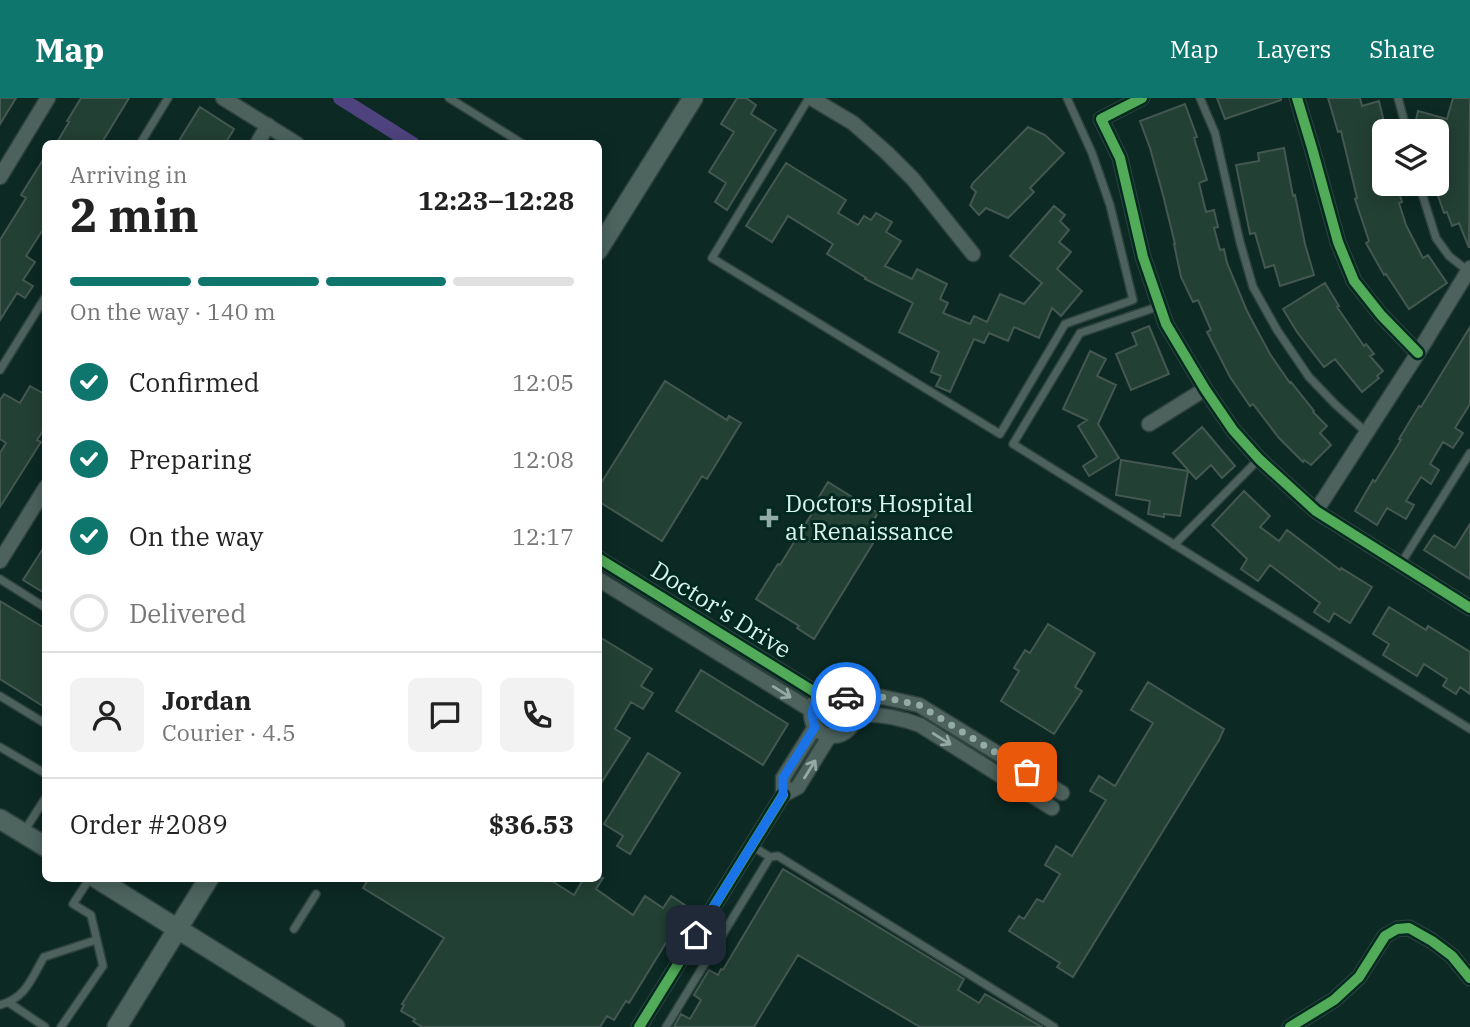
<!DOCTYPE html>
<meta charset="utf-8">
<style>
body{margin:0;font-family:"IBM Plex Serif",serif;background:#f2f2f2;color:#222;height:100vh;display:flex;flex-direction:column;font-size:26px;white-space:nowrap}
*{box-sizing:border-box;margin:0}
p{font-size:23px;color:#767676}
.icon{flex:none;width:38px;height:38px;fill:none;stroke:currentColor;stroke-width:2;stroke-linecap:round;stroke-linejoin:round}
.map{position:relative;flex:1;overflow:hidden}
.drawer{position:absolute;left:42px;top:42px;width:560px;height:742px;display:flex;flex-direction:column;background:#fff;border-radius:10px;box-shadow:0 4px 18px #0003}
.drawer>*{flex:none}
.tools{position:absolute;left:1372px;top:21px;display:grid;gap:14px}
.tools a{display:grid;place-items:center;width:77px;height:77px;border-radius:10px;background:#fff;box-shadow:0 4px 18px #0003;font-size:35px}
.pin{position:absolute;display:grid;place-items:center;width:60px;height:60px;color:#fff;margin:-30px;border-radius:14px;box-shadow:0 4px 10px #0006}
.courier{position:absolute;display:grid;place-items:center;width:70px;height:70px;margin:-35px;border:5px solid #1a73e8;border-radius:50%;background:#fff;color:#222;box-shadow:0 2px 9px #0007}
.headline em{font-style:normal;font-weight:800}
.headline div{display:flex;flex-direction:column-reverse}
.headline{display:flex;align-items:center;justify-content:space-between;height:119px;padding:0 28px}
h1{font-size:46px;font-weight:800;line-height:52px}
.bar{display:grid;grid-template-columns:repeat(4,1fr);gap:10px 7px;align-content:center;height:84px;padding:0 28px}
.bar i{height:9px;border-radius:5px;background:#e0e0e0}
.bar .active{background:#0f766e}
.bar p{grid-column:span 4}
.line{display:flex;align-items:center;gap:18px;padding:0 28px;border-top:2px solid #e0e0e0}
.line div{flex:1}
.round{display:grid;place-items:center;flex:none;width:74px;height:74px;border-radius:10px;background:#f2f2f2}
ol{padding:0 28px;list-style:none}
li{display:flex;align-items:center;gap:21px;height:77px}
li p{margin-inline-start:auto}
li .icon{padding:7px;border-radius:50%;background:#0f766e;color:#fff;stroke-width:4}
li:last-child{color:#767676}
li i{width:38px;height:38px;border:4px solid #e0e0e0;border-radius:50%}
header{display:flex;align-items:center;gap:42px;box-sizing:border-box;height:98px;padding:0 35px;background:#0f766e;color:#fff}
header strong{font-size:33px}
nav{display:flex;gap:38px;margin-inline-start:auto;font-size:24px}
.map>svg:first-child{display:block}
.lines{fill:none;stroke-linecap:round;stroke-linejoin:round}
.canal{stroke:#4f437f;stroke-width:14}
.building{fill:#234034;stroke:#445851;stroke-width:2}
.service-casing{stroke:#2f433e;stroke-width:10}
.minor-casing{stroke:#2f433e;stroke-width:17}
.secondary-casing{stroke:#2f433e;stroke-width:22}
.service{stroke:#4d625d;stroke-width:7}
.minor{stroke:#4d625d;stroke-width:14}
.secondary{stroke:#4d645f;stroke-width:19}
.cycleway-casing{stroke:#022920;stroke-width:15}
.cycleway{stroke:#51ab58;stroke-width:10}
.oneway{stroke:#94aaa4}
.done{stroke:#92aca5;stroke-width:7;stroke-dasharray:0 12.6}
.route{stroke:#1a73e8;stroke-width:9}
.poi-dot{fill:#92aca5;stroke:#022920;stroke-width:2.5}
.labels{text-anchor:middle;stroke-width:6;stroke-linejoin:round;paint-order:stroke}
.poi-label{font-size:24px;fill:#daf3eb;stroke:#022920;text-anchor:start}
.street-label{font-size:24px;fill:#daf3eb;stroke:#022920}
</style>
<header>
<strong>Map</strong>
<nav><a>Map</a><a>Layers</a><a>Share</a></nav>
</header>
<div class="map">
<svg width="1470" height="929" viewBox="0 0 1470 929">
<rect width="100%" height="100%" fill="#0c2923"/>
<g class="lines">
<!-- canal -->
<path class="canal" d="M340,0l73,46"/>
</g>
<!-- building -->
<path class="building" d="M0,0h16l-16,26z
M81,0h48l-28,46h-45l13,-22 -2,-1z
M737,0h9l10,7 -5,9 25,16 -49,80 -12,-8 11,-19 -17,-11 25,-40 -13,-8z
M1217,0h64v2l-56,19z
M1328,0h32l2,8 17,-5 7,30h-2v19l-6,1 8,39 11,-4 5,16 -3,1 7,22 17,33 5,-3 19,28 -38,26 -23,-35 -2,1 -18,-32 3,-2 -14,-42 2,-1 -16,-67 -3,1z
M1453,0h17l-1,150 -10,-25 -7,3 -5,-14 -3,1 -7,-20 7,-3 -7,-20 7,-2 -4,-10 3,-1 -6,-15v-12l-22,-6 3,-13 29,8z
M1185,6l12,33 -3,1 13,42 -8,3 7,29 8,-2 4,17 -4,1 6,22 4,-1 3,14 20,48 23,43 20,29 1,-1 23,29 -1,1 14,14 -7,7 11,12 -20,20 -7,-5 -1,2 -24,-24 -26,-34 -3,2 -20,-29 -23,-45 4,-2 -13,-30 -5,2 -12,-25 -7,-33h1l-12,-49 -13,-47 -10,-27z
M200,9l34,22 -9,15h-48z
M1028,29l17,8 19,18 -34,35 4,4 -26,26 -22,-10 -7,7 -9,-10 6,-13 -5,-5 2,-4z
M1284,50l9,48 2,-1 10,49 9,31 -34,11 -6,-21 -9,3 -10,-35 -5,1 -14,-69 23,-4 -1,-8z
M46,57v79l-4,-3 -16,25 9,6 -12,18 10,6 -8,12 -8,-5 -17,27v-80l26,-42 -5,-3z
M786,65l60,37 -8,13 20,12 6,-9 7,4 5,-7 16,9 -6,10 15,9 -16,25 27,13 5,-10 30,15 -7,15 8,4 -5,10 27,11 4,-8 13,6 13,-28 24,10 18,-21 -32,-27 44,-50 11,9 -5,6 9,9 -10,12 12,10 -14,17 25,22 -21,25 -9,-8 -13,30 -25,-11 -6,14 -19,-8 -5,10 -10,-4 -24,53 -14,-6 5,-10 -10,-4 8,-20 -40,-20 14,-29 -48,-24 1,-1 -39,-24 6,-10 -45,-28 -16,26 -26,-16z
M1325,185l14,23 -2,1 27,39 2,-2 8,10 -4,2 13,15 -6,5 2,2 -17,14 -27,-33 -11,8 -27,-35 -14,-23z
M1149,228l20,48 -38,16 -15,-36 21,-9 -5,-12z
M1470,229v77l-15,24 8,5 -10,15 -10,-6 -13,22 9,6 -8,14 -10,-7 -15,24 8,4 -8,14 -19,-11 -10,17 -22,-14 18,-31 2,2 26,-42 -2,-1 20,-33 2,1z
M1090,253l16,8 -9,17 19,9 -18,39 21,34 -30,18 -6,-10 14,-9 -19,-31 9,-6 -24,-11z
M665,283l62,39 2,-4 12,7 -34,56 -5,-3 -40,65 -64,-40v-13z
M30,288l16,9v31l-9,14 4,2 -41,65v-54l6,-10 -6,-4v-39l4,-6 16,9z
M1202,329l33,39 -13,12 -11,-13 -15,14 -23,-26z
M1121,362l67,11 -8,45 -16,-2v3l-16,-3 2,-13 -34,-6z
M828,384l50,31 -8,13 10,6 -66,107 -17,-11 2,-2 -43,-27 22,-35 2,1 39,-63 -2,-2z
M1244,393l26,25 -10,11 19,14 8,-11 53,40 1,-2 31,19 -22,36 -16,-10 -5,9 -15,-10 6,-9 -50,-38 -12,16 -17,-12 6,-10 -35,-34z
M1470,426v55l-46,-29 10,-15 21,13z
M46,446v50l-23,-14z
M0,503l46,28v79l-46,-29z
M1389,509l37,23 2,-4 42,26v42l-10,-7 -4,7 -13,-8 4,-7 -23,-15 -7,12 -34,-21 6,-11 -16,-10z
M1048,526l47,29 -20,34 7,4 -28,43 -53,-33 18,-30 -5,-3 11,-18 5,3z
M598,538l54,33 -11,17 12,7 -10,16 -12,-7 -16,27 15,9 -32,50z
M701,572l87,54 -25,41 -87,-54z
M1148,584l76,47 -5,11 -146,237 -16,-10 3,-4 -51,-32 10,-15 5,3 13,-20 6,3 17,-28 -15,-9 11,-19 16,10 34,-56 -16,-9 9,-15 16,10 38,-63 -22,-13z
M648,655l32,20 -50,81 -13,-8 6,-10 -19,-12z
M783,771l181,110 -6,11 21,13 6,-9 57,33h-122l-122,-72 -44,72h-80l7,-13 9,5 11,-19 -7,-5 15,-25 9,5 3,-6 2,1z
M369,780h178l27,17 10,-17h19l-7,11 37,26 12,-19 18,12 8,-12 17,11 -59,96 -3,-2 -12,19 -7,-4 -7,11h-178l-9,-6 2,-2 -14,-8 3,-6 -2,-1 42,-66 -81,-50z"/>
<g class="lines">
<defs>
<path id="service" d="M449,0l74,46
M809,0l-97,160 288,176 65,-110 68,-24 -23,-95 -18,-52 -25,-55
M1200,0l15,35 25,109 13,45 24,43 32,47 27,28 30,27
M1398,0l9,33
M140,46l28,-46
M1419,86l17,54 13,18 19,15
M1160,208l-80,27 -67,111 457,285
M0,272l46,-74
M1174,447l85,-86
M1400,467l70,-112
M0,481l46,29
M0,598l46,28
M0,649l46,27
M23,735l23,-36
M752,748l18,11
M294,831l22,-35
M696,837l19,12
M8,904l37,25
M0,907c26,-7 31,-26 44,-48l52,-17
M61,929l42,-61 -12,-51 -18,-11 17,-26
M666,929l104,-170 8,-1 276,171"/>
<path id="minor" d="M223,0l74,46
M811,0l42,25 34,30 26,26 60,75
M1142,0l-41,21 19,39 23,99 23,67 39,65 28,41 26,29 57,52 154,97
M1297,0l15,50 26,94 16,39 27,34 37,38
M257,46l11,-19
M0,79l48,-79
M1149,326l56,-35
M1316,413l102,-158 52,-85
M598,460l223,138
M0,463l46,-74
M598,481l213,131
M811 616a22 22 0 1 1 44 0a22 22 0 1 1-44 0Z
M850,602l32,-3 37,8 143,88
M855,617c22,-2 43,2 65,10l132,83
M815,629l-32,51v17l15,-8 32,-52
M639,929l144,-232
M1290,929l44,-27 25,-23 26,-41 12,-7 12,-1 23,13 20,15 18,22"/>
<path id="secondary" d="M598,152l95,-152
M0,721l46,28
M96,780l239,149
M117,929l92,-149"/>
</defs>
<!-- service casing -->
<use href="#service" class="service-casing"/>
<!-- minor casing -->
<use href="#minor" class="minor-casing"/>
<!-- secondary casing -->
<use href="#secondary" class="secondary-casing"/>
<!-- service -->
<use href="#service" class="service"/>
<!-- minor -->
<use href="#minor" class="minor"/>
<!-- secondary -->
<use href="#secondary" class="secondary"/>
<defs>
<path id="cycleway" d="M1142,0l-41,21 19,39 23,99 23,67 39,65 28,41 26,29 57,52 154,97
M1297,0l15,50 26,94 16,39 27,34 37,38
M598,460l223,138
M639,929l144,-232
M1290,929l44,-27 25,-23 26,-41 12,-7 12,-1 23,13 20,15 18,22"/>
</defs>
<!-- cycleway casing -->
<use href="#cycleway" class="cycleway-casing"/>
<!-- cycleway -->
<use href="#cycleway" class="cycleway"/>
</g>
<!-- one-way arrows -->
<defs><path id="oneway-shaft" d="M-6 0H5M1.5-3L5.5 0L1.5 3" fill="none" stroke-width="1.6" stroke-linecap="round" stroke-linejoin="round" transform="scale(1.75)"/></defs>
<g class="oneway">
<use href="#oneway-shaft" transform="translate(782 594) rotate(32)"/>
<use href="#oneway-shaft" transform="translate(942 641) rotate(32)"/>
<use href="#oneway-shaft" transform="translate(810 671) rotate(-58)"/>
</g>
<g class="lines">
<!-- done -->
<path class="done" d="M846,599l4,3 32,-3 37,8 108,67"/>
<!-- route -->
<path class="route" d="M696,837l87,-140v-17l32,-51c-9,-23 7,-44 31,-30"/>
</g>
<!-- markers -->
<path class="poi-dot" d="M765.5 409.5h7v7h7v7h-7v7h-7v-7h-7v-7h7z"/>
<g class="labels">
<!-- poi labels -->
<g class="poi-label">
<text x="785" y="414">Doctors Hospital<tspan x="785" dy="28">at Renaissance</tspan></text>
</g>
<!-- street labels -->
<g class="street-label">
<text transform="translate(721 512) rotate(32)" y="8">Doctor's Drive</text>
</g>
</g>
</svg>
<div class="tools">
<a><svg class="icon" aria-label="layers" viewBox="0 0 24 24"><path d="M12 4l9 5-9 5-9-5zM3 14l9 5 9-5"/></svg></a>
</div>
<div class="pin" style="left:1027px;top:674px;background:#ea580c"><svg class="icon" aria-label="bag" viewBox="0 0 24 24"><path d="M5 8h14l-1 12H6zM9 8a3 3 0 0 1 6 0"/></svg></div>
<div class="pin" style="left:696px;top:837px;background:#1f2937"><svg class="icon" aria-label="home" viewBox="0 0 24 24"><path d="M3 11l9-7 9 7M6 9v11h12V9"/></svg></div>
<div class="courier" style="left:846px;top:599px"><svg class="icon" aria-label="car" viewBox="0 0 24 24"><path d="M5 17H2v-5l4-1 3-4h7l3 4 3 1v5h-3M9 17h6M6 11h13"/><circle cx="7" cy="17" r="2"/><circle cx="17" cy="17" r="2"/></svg></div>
<section class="drawer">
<div class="headline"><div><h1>2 min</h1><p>Arriving in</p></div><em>12:23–12:28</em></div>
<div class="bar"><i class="active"></i><i class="active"></i><i class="active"></i><i></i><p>On the way · 140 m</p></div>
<ol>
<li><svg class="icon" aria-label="check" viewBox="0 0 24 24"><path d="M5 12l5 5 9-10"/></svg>Confirmed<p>12:05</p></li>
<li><svg class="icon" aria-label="check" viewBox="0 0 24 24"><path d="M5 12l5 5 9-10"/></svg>Preparing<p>12:08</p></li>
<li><svg class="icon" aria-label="check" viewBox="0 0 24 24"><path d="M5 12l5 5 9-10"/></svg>On the way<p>12:17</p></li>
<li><i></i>Delivered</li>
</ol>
<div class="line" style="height:126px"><a class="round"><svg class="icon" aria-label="person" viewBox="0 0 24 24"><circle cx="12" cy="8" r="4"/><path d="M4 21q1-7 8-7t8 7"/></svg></a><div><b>Jordan</b><p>Courier · 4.5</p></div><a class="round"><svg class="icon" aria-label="chat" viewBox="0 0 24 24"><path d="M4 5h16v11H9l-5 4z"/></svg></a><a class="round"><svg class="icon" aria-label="phone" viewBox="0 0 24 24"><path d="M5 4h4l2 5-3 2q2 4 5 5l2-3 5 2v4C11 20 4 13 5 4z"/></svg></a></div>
<div class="line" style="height:91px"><div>Order #2089</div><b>$36.53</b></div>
</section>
</div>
